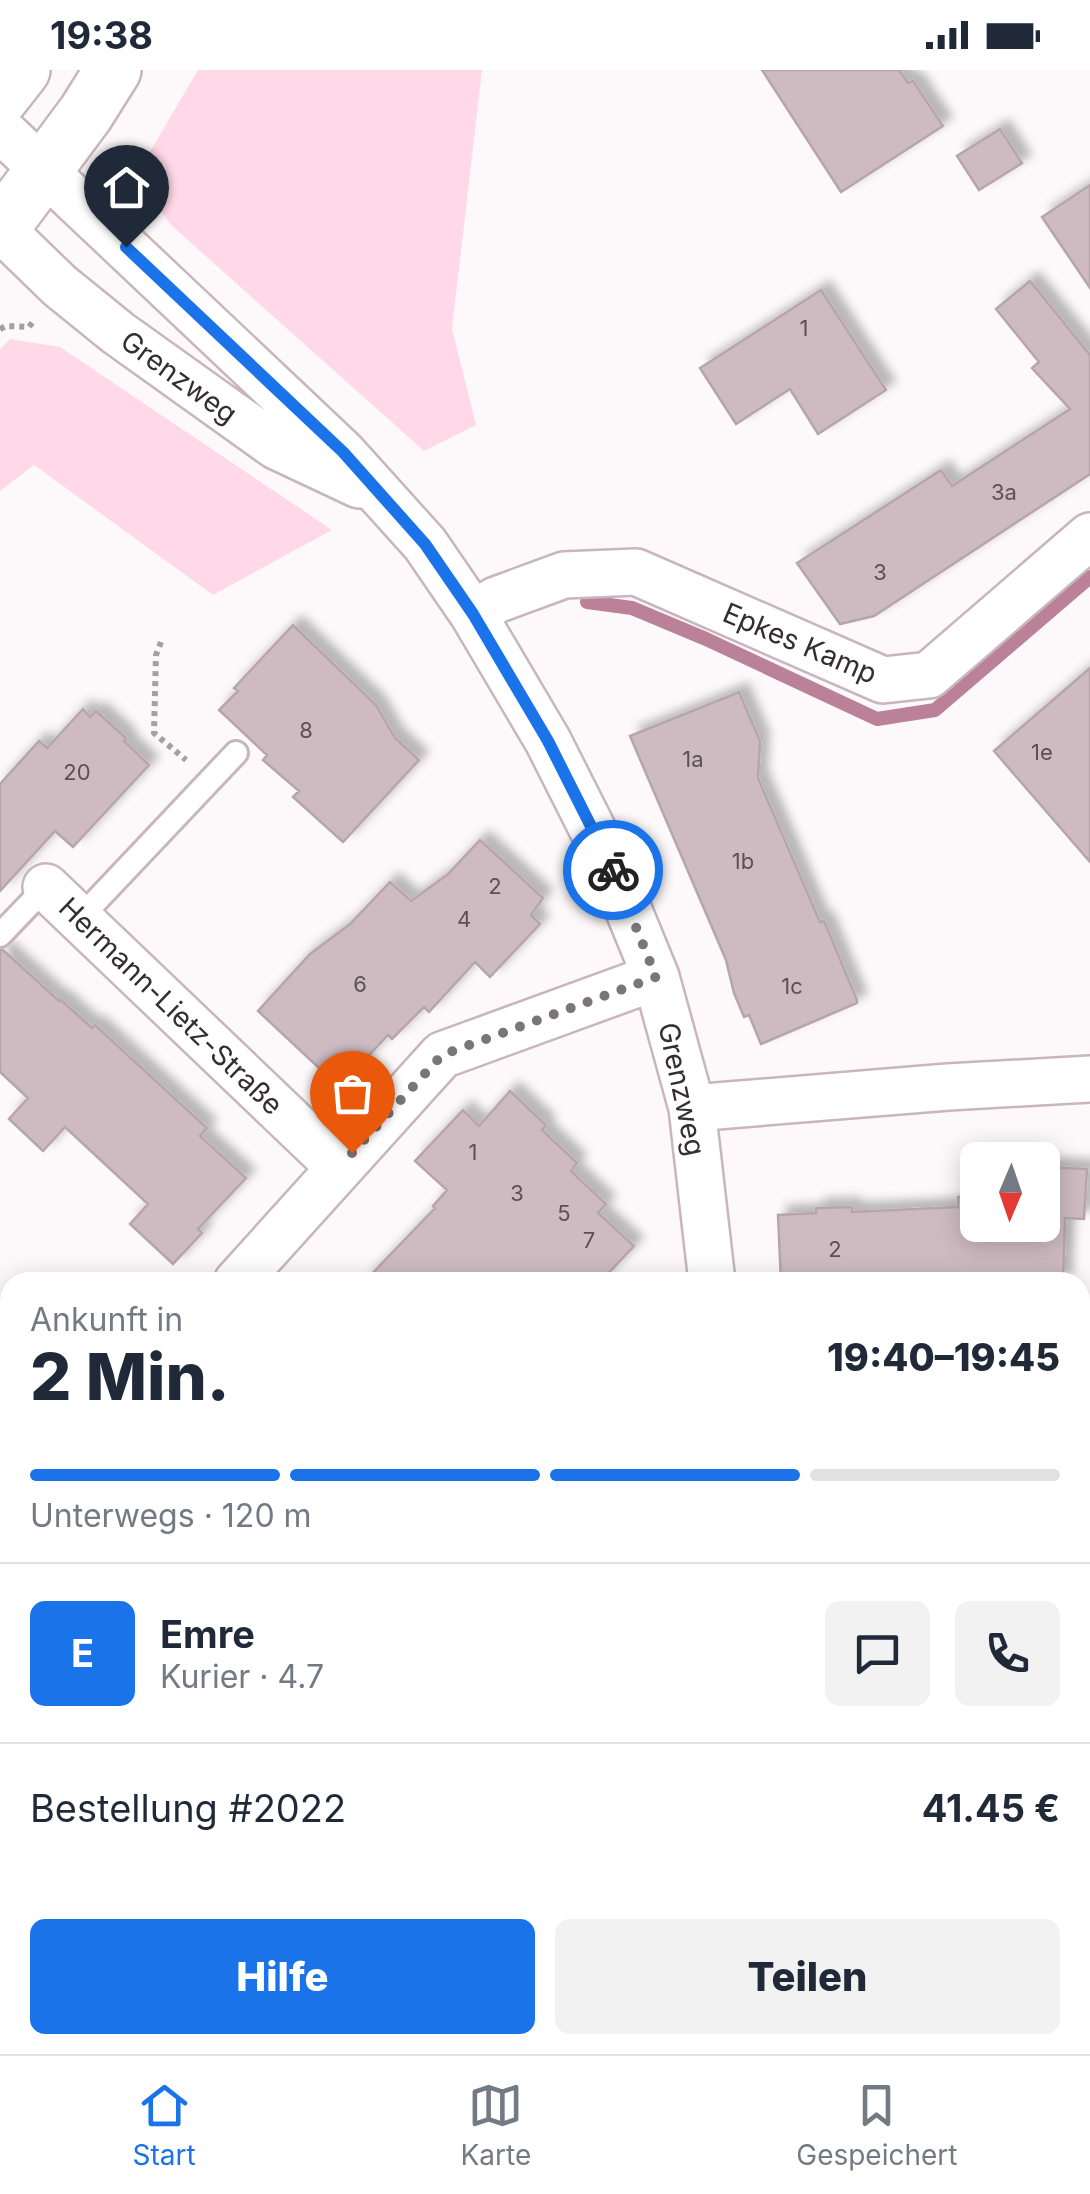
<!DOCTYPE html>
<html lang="de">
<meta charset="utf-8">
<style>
body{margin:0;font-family:Inter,sans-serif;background:#f2f2f3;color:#1f2937;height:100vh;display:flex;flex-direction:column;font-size:38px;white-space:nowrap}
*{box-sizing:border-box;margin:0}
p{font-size:32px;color:#747a83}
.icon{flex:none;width:55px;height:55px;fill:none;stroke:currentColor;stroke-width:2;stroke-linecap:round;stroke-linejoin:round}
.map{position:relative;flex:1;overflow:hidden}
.panel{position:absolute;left:0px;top:1202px;width:1090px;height:782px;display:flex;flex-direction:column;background:#fff;border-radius:30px 30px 0 0;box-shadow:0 5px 25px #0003}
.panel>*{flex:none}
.needle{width:65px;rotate:182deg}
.tools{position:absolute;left:960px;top:1072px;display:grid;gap:20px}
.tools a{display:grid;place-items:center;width:100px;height:100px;border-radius:15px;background:#fff;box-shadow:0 5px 25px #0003;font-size:50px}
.pin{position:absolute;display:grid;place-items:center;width:85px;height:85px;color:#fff;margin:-102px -42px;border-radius:50% 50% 50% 0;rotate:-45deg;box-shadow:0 0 10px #0007}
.pin .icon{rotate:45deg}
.courier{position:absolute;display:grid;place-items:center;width:100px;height:100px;margin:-50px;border:8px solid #1a73e8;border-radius:50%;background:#fff;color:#222;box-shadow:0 2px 12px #0007}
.overview em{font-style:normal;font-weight:800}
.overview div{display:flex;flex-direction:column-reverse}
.overview{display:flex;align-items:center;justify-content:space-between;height:170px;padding:0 30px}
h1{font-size:65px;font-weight:800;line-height:75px}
.bar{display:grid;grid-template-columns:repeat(4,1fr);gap:15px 10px;align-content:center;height:120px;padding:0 30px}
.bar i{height:12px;border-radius:8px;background:#e0e1e3}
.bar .active{background:#1a73e8}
.bar p{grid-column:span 4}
.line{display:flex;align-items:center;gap:25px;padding:0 30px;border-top:2px solid #e0e1e3}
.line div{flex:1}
.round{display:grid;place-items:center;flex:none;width:105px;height:105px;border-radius:15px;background:#f2f2f3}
.cta{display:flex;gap:20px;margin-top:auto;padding:20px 30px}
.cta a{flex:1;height:115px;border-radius:15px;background:#1a73e8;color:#fff;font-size:40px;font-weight:800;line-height:115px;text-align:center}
.cta a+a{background:#f2f2f3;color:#1f2937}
.status{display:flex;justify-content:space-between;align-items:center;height:70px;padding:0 50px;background:#fff;direction:ltr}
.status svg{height:28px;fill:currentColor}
.menu{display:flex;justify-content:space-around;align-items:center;height:140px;border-top:2px solid #e0e1e3;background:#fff;font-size:28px;color:#747a83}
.menu a{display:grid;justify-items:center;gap:5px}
.menu .active{color:#1a73e8}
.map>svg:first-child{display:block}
.green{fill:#ffd9e7}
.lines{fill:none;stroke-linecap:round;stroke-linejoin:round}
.stream{stroke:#ba8199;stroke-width:14}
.building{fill:#cebbc2;stroke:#b7a5ac;stroke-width:2.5;filter:url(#shadow)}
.service-casing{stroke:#c9b6bd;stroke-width:28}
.minor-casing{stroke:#c9b6bd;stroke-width:50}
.primary-casing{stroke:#c9b6bd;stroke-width:60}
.path{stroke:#a49fa1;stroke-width:6;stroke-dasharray:5 5;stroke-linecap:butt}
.service{stroke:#fff;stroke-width:22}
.minor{stroke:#fff;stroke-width:45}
.primary{stroke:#fff;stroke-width:55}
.done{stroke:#7b7578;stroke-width:10;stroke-dasharray:0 18}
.route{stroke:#1a73e8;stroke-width:12}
.labels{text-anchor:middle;stroke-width:9;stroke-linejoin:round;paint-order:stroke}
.number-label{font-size:22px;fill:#5b5155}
.street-label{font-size:28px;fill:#352e31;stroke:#fff}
</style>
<div class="status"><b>19:38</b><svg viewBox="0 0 49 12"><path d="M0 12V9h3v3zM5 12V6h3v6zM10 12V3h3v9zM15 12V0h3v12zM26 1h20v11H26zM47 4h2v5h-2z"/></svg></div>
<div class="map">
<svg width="1090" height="1984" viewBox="0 0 1090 1984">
<defs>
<filter id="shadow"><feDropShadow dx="9" dy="-9" stdDeviation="5" flood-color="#0004"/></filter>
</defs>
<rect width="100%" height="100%" fill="#fdf9fb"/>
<!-- green -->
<path class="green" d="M198,0h284l-30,259 24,96 -52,26 -253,-226 -22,-31 -1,-39z
M10,269l50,8 272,183 -119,65 -179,-130 -34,26v-142z
M394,1975h313l1,9h-313z"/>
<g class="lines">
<!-- stream -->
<path class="stream" d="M587,532l45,6 74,31 171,80 58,-9 155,-133"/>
</g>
<!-- building -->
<path class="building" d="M762,0h137l9,13 5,-2 30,45 -102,66z
M1000,59l22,34 -43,27 -22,-34z
M1090,115v103l-48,-71z
M1030,211l60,74v119l-216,142 -34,8 -43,-61 144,-93 11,16 118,-77 -38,-41 7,-6 -43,-53z
M821,220l65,100 -68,44 -28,-45 -54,35 -36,-56z
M293,555l83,80 19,33 24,22 -76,82 -50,-45 6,-6 -36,-31 4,-5 -48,-45 19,-19 -4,-3z
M1090,598v194l-96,-111z
M739,622l21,49 -2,37 62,144 4,-1 33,79v3l-96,41 -12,-29 -5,2 -10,-24 -8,-33 -96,-224z
M83,639l7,8 6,-6 30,27 -2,3 25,24 -76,82 -18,-16 -55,60v-107l39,-43 8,7z
M480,770l63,58 -12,17 9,9 -50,53 -15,-15 -46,50 -5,-5 -32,32 -4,-4 -45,48 -20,-17 -3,3 -62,-58 52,-57 40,-30 40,-42 21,19 37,-27z
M0,880h3l56,51 1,-2 32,29 3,-3 112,103 -7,8 46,42 -48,51 4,4 -29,31 -43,-40 18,-20 -83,-77 -22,24 -34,-32 19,-21 -28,-26z
M510,1021l36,34 -4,5 35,33 -6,8 35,33 -8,9 36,33 -34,36h-236l71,-74 -2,-2 14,-16 -32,-29 48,-51 16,16z
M1042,1097l45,2 -3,50 -19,-1 -2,64h-282l-3,-67 38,-2v-5l36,-1v5l106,-5v-10l20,-1v29h64z"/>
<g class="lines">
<defs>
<path id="service" d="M80,848l156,-165
M0,865l46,-48"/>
<path id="minor" d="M0,59l343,324 82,91 48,70 75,127 60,119 48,117 36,131 20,174
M0,158l60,58 58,47 158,113 83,39
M473,544l23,-14 68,-25 72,-3 247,108 46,-5 161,-139
M46,817l293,280
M692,1038l256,-21 142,-8
M237,1212l205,-227 214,-78
M0,1883l10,9
M0,1973l10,-10
M78,1975l1,9
M750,1975l1,9"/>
<path id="primary" d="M0,28l22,-28
M0,159l86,-116 27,-43"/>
</defs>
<!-- service casing -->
<use href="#service" class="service-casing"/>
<!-- minor casing -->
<use href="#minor" class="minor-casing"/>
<!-- primary casing -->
<use href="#primary" class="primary-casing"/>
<!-- path -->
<path class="path" d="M121,84v17l4,9
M0,259l6,-3 23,1 6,-8
M161,572l-5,13 -2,78 32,27"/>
<!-- service -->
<use href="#service" class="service"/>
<!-- minor -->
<use href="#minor" class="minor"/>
<!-- primary -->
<use href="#primary" class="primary"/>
</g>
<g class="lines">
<!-- done -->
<path class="done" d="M352,1083l90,-98 214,-78 -43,-107"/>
<!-- route -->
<path class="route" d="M126,177l217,205 82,92 48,70 75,127 65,129"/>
</g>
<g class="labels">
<!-- number labels -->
<g class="number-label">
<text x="804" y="266">1</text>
<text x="1004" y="430">3a</text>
<text x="880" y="510">3</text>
<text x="306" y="668">8</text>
<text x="1042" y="690">1e</text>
<text x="693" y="697">1a</text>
<text x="77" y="710">20</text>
<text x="743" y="799">1b</text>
<text x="495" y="824">2</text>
<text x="464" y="857">4</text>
<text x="360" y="922">6</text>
<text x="792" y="924">1c</text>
<text x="473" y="1090">1</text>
<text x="517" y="1131">3</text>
<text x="564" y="1151">5</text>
<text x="589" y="1178">7</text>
<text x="835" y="1187">2</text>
</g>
<!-- street labels -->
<g class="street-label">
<text transform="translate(179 307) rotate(36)" y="10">Grenzweg</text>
<text transform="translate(800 573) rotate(23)" y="10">Epkes Kamp</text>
<text transform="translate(171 936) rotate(44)" y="10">Hermann-Lietz-Straße</text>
<text transform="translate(682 1019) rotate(78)" y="10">Grenzweg</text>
</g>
</g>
</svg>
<div class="tools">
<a><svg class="needle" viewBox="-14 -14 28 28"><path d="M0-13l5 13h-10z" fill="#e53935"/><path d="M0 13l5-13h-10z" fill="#747a83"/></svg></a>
</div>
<div class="pin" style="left:352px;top:1083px;background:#ea580c"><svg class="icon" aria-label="bag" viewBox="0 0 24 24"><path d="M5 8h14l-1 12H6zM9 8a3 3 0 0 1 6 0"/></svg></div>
<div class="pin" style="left:126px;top:177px;background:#1f2937"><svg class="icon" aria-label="home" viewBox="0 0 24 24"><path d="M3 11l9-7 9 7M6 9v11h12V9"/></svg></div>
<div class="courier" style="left:613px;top:800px"><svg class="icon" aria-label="bike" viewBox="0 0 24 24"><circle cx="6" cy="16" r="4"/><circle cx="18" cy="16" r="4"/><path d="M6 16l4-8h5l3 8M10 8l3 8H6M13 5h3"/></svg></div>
<section class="panel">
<div class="overview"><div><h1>2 Min.</h1><p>Ankunft in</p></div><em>19:40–19:45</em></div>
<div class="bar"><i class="active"></i><i class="active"></i><i class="active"></i><i></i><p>Unterwegs · 120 m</p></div>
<div class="line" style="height:180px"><b class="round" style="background:#1a73e8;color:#fff">E</b><div><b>Emre</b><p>Kurier · 4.7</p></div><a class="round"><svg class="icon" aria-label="chat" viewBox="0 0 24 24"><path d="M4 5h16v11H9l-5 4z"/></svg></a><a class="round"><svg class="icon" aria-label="phone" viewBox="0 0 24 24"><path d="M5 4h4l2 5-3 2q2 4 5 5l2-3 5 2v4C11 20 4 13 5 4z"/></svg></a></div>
<div class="line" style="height:130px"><div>Bestellung #2022</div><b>41.45 €</b></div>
<div class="cta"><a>Hilfe</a><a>Teilen</a></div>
</section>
</div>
<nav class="menu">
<a class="active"><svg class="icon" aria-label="home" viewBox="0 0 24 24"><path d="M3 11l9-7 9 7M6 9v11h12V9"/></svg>Start</a>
<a><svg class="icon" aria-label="map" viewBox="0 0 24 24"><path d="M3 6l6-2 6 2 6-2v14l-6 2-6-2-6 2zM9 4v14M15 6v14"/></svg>Karte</a>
<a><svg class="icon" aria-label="saved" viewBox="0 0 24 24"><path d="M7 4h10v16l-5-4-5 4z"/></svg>Gespeichert</a>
</nav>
